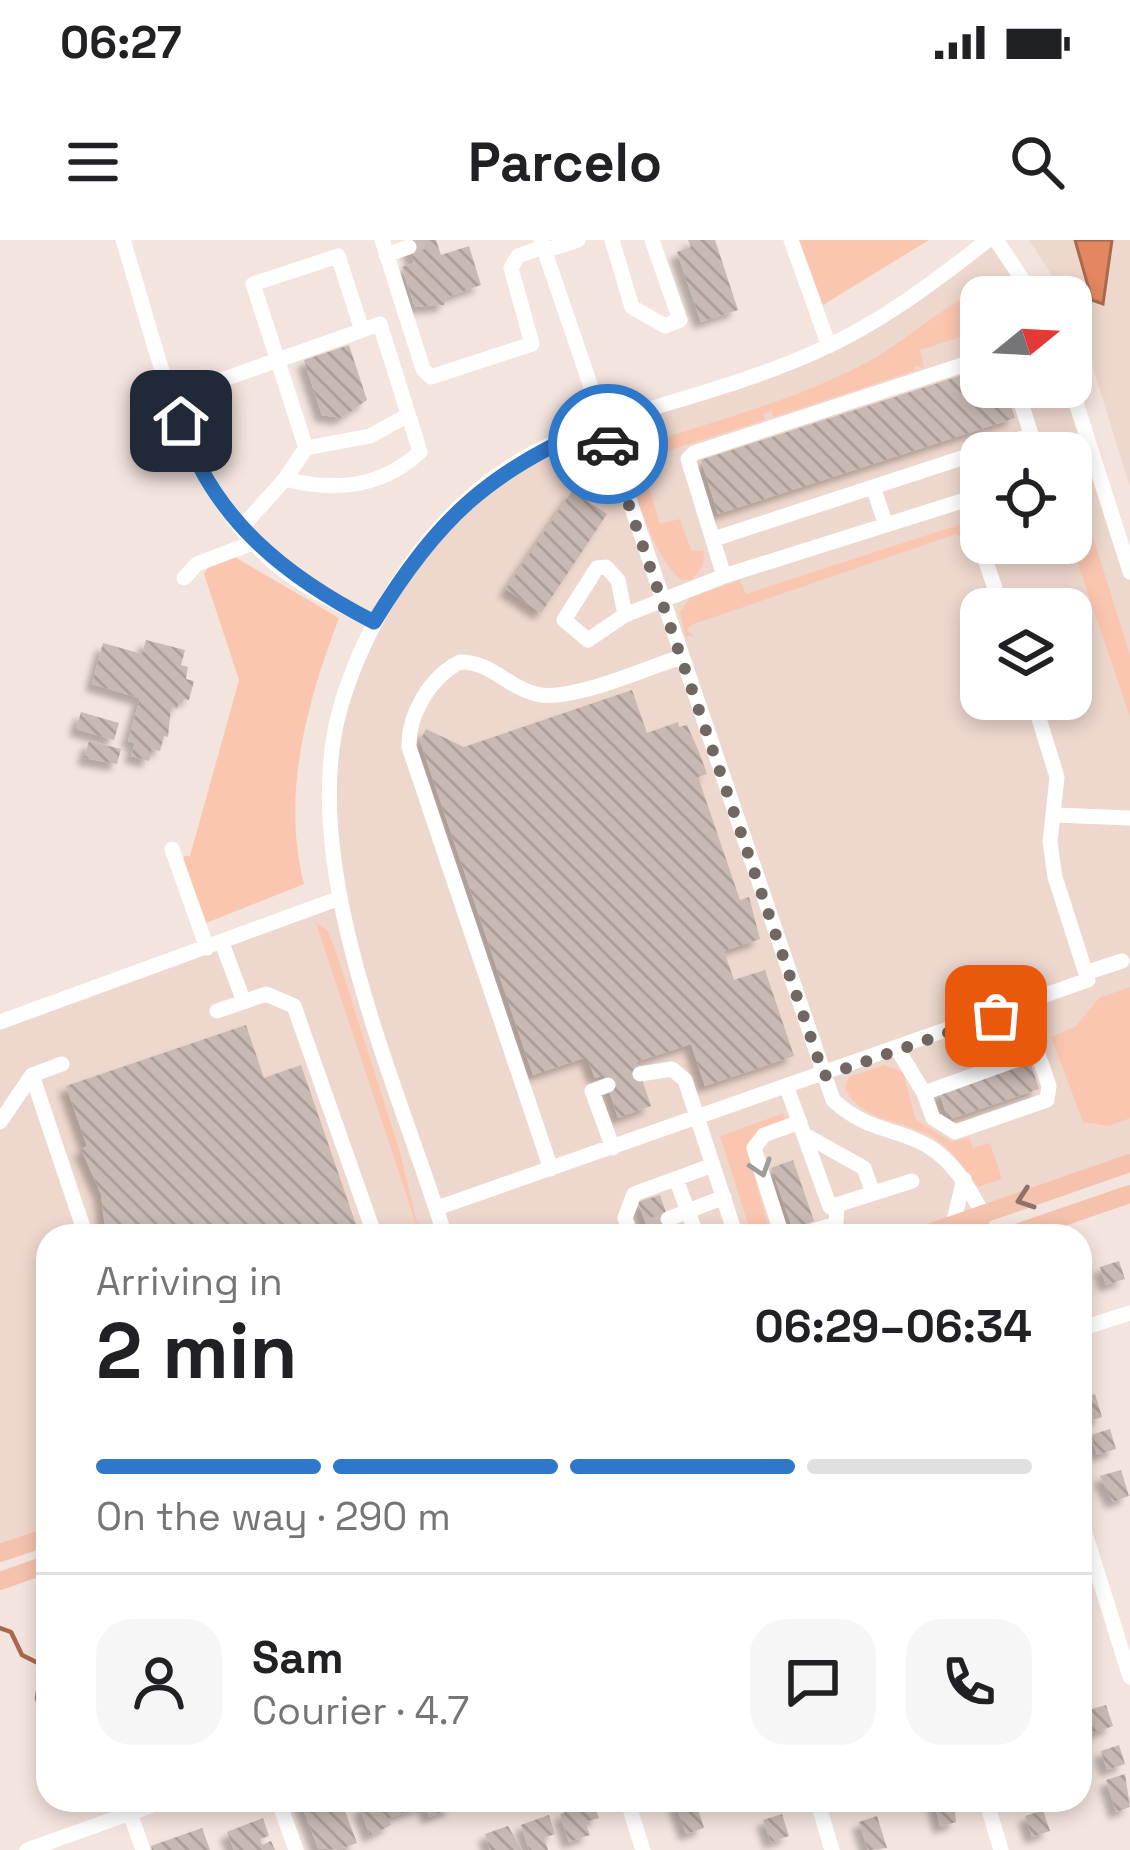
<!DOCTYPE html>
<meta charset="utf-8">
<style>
body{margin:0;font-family:"Space Grotesk",sans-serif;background:#f6f6f6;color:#202124;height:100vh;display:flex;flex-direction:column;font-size:45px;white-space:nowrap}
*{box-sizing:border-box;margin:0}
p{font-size:39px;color:#757577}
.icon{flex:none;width:66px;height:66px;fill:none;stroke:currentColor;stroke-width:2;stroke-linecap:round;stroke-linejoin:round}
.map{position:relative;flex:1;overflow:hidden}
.side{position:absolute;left:36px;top:984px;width:1056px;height:588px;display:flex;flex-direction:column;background:#fff;border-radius:36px;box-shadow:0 6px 18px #0003}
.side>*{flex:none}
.needle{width:78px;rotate:72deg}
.tools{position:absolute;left:960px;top:36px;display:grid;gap:24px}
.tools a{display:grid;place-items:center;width:132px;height:132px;border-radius:24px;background:#fff;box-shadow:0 6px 18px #0003;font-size:60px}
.pin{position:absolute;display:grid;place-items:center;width:102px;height:102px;color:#fff;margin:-51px;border-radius:24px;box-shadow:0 6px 18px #0006}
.courier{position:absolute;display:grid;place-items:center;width:120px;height:120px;margin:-60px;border:9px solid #2f78c9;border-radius:50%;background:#fff;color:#222;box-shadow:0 3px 15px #0007}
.head em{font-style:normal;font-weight:700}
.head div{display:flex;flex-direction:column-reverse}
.head{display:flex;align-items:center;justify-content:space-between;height:204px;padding:0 60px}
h1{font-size:78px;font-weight:700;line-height:90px}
.bar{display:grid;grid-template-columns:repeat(4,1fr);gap:18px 12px;align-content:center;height:144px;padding:0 60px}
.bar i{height:15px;border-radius:9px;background:#e0e0e0}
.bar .on{background:#2f78c9}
.bar p{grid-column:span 4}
.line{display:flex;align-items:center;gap:30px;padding:0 60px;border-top:3px solid #e0e0e0}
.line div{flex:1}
.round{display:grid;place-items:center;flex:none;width:126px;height:126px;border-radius:36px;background:#f6f6f6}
.status{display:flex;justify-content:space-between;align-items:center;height:84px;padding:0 60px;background:#fff;direction:ltr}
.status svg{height:33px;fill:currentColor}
header{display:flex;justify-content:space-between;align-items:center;height:156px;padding:0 60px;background:#fff;font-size:54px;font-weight:700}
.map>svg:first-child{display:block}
.built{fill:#eed7cd;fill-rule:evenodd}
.grass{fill:#fbc6b0}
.water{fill:#e28760;stroke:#aa694d;stroke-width:3}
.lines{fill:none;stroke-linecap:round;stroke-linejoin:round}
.stream{stroke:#aa694d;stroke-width:4.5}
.building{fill:url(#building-back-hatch);filter:url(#shadow)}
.minor-tunnel{stroke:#cbbdb8;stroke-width:15;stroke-dasharray:15 8;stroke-linecap:butt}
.minor{stroke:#fff;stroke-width:15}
.major{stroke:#f4c2ad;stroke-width:18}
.oneway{stroke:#9f9c9b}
.oneway2{stroke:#8e7267}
.done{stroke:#706763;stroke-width:12;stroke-dasharray:0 21.6}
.route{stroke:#2f78c9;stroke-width:15}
</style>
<div class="status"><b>06:27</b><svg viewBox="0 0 49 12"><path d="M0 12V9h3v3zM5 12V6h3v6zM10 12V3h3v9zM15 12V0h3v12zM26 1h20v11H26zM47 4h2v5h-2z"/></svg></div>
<header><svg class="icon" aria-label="menu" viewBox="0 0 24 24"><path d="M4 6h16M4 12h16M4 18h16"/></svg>Parcelo<svg class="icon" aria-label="search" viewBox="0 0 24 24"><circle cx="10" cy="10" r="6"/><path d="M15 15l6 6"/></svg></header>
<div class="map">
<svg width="1130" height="1610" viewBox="0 0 1130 1610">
<defs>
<pattern id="building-back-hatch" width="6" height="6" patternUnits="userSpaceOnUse" patternTransform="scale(3)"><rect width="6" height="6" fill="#c8b9b3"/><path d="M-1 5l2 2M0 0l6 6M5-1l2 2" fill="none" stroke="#ac9f9a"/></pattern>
<filter id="shadow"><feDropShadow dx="-7" dy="7" stdDeviation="3" flood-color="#0004"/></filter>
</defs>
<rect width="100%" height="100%" fill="#f4e4de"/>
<!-- built -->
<path class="built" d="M988,0l46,57h-53v90h90l59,185v591l-210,73h-872v301l-48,16v-531l340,-124 -9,-45 8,-144 72,-147 102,-96 296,-111zM981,213h90v90h-90zM981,369h90v90h-90z
M1029,0h101v247l-59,-190h-5z"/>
<!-- grass -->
<path class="grass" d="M799,0h130l-106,65z
M994,46l10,11h-23v33l-61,20 4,18 -9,-2 -1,5 -140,46 -3,-6 -8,3 2,6 -113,36 4,12 -11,6 15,50 20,-5 11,31 13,1 -1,15 -12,14h-9c-27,-19 -54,-97 -53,-131 82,-27 170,-49 246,-91 28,-16 92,-71 119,-72z
M1071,227l59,188v62l-59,-174z
M958,285h7l2,18 -11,-9 -265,91 -4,5 7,6h-9l-5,-24 10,-14 50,-18 6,14z
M233,316l106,62c-32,84 -58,176 -35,266l-98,39 -23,-60 1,-7h6l49,-176 -35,-106 6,-9z
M316,683l11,7 8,19 65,203 20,84z
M1130,747v131l-21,8 -26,-4 -32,-85 24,-10 24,-29z
M884,825l19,7 13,48 36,22 17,-4 4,10 17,-5 12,36 -24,8c-14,-18 -24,-37 -44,-49 -31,-20 -70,-13 -89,-50l4,-11z
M784,873l-1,10 -26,11 -11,13 25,89h-19l-32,-100z"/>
<!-- water -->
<path class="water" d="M1075,0h37l-9,64 -11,-4z"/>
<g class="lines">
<!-- stream -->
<path class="stream" d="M0,1388l11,4 11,23 20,10 -5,33 11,36"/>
</g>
<!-- building -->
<path class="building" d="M406,0h30l5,15 28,-9 12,39 -34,12 -3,8 -29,2 -13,-40 12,-4z
M688,0h27l23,70 -37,12 -24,-70 14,-5z
M349,105l18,55 -26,18 -19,-3 -18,-55z
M981,129v18h24l10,31 -297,96 -17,-54z
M572,251l35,23 -66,99 -35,-24z
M146,400l39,10 -4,15 7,2 -2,12 8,2 -5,19 -9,-2 -3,11 -6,-2 -3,30 -4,-1 -4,15 -8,-2 -3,12 -18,-5 4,-13 -7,-2 12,-43 -48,-14 11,-41 39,11z
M632,450l15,43 31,-11 1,5 8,-2 12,27 8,22 -9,3 42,123 9,-3 11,42 -36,12 10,29 31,-10 29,86 -89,30 -14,-42 -55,18 15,44 -33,12 -14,-43 -9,3 -8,-21 -54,18 -113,-334 6,-12 38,18z
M81,472l38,11 -5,17 -38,-11z
M89,501l32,8 -4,15 -33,-6z
M246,785l18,53 37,-13 59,171h-254l-5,-42 -20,-45 6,-3 -21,-60z
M1030,821l9,28 -91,31 -9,-29z
M793,920l21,61 -21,8 -22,-61z
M660,955l14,41h-24l-12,-34z
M1119,1021l6,18 -19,6 -6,-18z
M1095,1154l7,23 -18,6 -4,-24z
M1110,1189l6,20 -19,6 -6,-20z
M1121,1230l8,26 -16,6 -13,-26z
M1106,1465l7,21 -25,9 -3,-9 7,-3 -4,-13z
M1119,1505l6,19 -18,6 -6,-19z
M1125,1534l5,33 -14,5 -10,-32z
M300,1560h41l16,43 -20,7 -19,-2z
M365,1560h85l3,8 -24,9 -4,-12 -36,13 2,7 -21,11 -10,-28 7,-2z
M695,1560l9,28 -18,6 -11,-32z
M934,1560h20l2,22 -16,5z
M593,1562l6,16 -14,4 5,13 -21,7 -9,-28z
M1043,1570l7,21 -18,6 -7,-21z
M782,1574l7,22 -18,6 -8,-22z
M549,1575l6,19 -11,4 4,12h-19l-8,-25z
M877,1576l10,32 -19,2 -9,-28z
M263,1578l6,18 -9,3 2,6 9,-4 4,9h-41l-7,-18z
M508,1586l14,24h-32l-5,-16z
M202,1588l8,22h-58l-1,-4z"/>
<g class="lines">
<!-- minor-tunnel -->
<path class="minor-tunnel" d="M409,7l19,-7
M647,987l21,-8"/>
<!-- minor -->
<path class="minor" d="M123,0c36,113 59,247 156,327 29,23 63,38 95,55
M382,0l41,129 8,8 101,-33 -21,-76 7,-12 25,-9
M541,0l292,860c36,33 60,26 95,46 26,16 41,42 55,68
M612,0l20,67 33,19 15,-6 -28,-80
M791,0l38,106
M996,0l38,57
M544,11l34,-11
M386,15l23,-8
M362,90l-24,-74 -85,28 53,164 64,-12 38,-21
M1016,147l21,66
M1071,147l59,185
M173,157l207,-73 40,128c-39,36 -85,40 -135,27l-43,48
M285,239l21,-31
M873,247l13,38
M965,260l37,109
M714,299l318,-104
M724,336l-36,-117 6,-6 287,-94
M184,338l13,-14 58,-22
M625,375l-37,25 -24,-20 33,-52 9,-1 12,13 7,35 99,-39 257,-81
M1055,575l75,3
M172,609l35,99
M222,703l22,59
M1088,732l34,-11
M217,771l49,-17 28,12 81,230
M0,782l340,-124
M898,810l26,43 89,-32 -17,-45
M640,834l32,-5 13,11 51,156
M32,835l54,161
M608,845l-16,6 21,57
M787,848l43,119 82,-26
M924,853l9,25 22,14 92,-32 2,-14 -11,-32 -25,7
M0,882l32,-47 30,-11
M805,895l59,33 9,25
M551,929l-142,-422c-1,-32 21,-70 51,-85 32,0 47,25 76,32 34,9 110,-26 145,-37
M676,939l21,57
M437,968l651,-228 -33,-103 -5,-35 7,-65 -24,-78
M668,979l56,-22
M953,984l11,-45
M445,996c-47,-151 -149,-370 -105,-527 12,-43 33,-86 56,-123 38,-62 93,-115 160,-144 84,-35 174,-52 257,-89 65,-28 120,-70 175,-113
M631,996l-6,-18 9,-24 79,-29
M790,996l-10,-7 -26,-81 10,-13 36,-13
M797,996l39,-12 1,-19
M1080,1089l50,-16
M1080,1277l50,160
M278,1560l18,50
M627,1560l16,50
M817,1560l15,50
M986,1560l15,50
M130,1573l13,37
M27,1610l140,-50"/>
<!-- major -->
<path class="major" d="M920,996l210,-73
M967,996l9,-3 7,-19
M1007,996l123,-42
M0,1313l48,-16
M0,1341l48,-17"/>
</g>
<!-- one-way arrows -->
<defs><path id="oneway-chevron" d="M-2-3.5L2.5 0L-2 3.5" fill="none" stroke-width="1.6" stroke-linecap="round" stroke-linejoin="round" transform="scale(3)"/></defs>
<use class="oneway" href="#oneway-chevron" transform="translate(761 928) rotate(72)"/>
<use class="oneway2" href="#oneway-chevron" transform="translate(1025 959) rotate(161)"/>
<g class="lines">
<!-- done -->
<path class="done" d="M608,204l216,632 172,-60"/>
<!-- route -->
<path class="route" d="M181,181c31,98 105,156 193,201 62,-102 116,-153 227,-198l7,20"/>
</g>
</svg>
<div class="tools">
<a><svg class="needle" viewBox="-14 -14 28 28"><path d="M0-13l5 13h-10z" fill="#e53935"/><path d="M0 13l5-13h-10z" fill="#757577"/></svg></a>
<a><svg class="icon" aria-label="locate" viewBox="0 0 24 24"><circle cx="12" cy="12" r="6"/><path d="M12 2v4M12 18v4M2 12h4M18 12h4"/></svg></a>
<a><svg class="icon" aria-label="layers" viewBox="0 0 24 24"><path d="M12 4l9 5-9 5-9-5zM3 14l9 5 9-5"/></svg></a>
</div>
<div class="pin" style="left:996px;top:776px;background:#ea580c"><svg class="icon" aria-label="bag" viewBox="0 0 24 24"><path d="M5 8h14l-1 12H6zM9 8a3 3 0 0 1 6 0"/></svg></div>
<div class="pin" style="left:181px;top:181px;background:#1f2937"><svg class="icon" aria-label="home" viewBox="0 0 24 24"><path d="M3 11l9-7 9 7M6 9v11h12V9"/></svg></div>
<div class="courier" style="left:608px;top:204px"><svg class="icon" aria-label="car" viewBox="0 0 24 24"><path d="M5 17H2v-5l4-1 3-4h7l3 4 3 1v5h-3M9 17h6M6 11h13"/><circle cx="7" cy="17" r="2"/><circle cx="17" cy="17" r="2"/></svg></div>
<section class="side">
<div class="head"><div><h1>2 min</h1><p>Arriving in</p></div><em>06:29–06:34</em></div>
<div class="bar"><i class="on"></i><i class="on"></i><i class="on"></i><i></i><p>On the way · 290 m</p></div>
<div class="line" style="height:216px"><a class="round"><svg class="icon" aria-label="person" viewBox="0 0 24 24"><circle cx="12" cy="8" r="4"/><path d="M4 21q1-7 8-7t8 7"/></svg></a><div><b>Sam</b><p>Courier · 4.7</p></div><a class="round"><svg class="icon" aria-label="chat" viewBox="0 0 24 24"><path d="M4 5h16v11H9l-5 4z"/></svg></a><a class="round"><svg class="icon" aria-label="phone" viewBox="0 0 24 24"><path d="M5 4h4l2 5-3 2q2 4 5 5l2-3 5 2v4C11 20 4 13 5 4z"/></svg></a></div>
</section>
</div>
